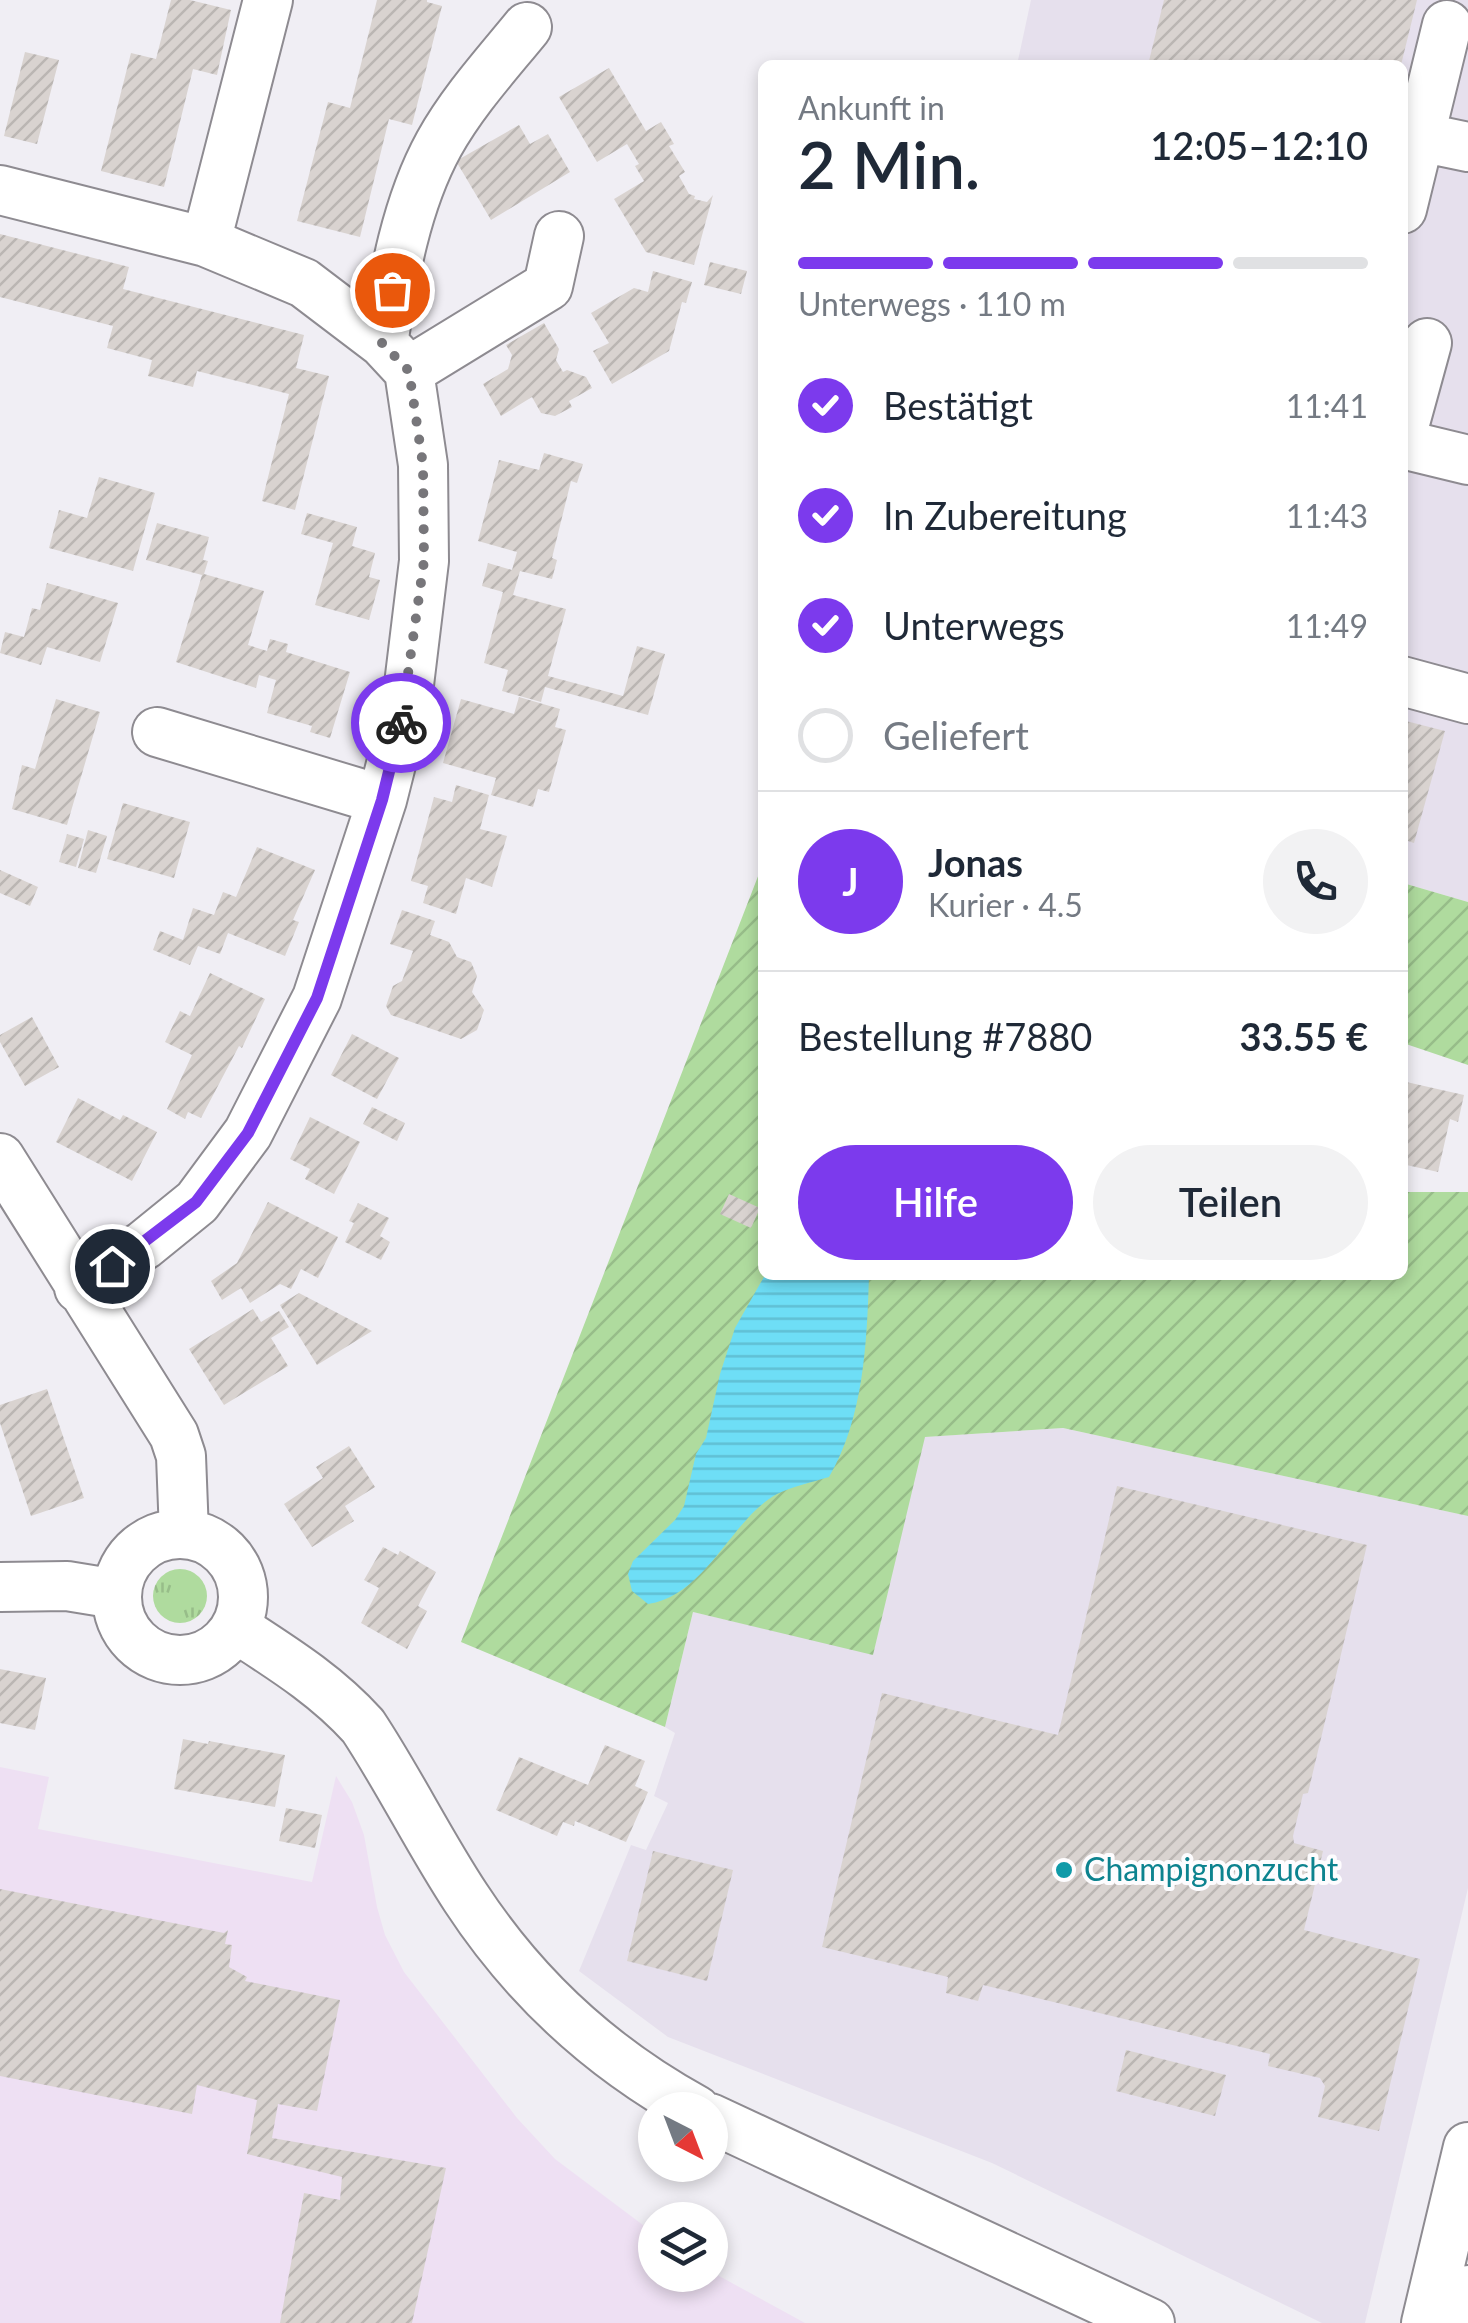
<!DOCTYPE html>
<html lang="de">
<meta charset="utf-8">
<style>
body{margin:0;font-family:Lato,sans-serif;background:#f2f2f3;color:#1f2937;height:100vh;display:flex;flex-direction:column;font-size:38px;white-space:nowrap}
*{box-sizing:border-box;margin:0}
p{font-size:32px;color:#747a83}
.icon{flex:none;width:55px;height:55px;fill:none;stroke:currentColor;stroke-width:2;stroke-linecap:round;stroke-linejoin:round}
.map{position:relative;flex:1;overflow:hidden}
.details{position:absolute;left:758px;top:60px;width:650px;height:1220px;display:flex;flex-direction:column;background:#fff;border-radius:15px;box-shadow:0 5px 15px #0003}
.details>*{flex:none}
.needle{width:65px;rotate:138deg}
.tools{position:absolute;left:638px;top:2092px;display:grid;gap:20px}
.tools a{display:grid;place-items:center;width:90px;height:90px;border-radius:50%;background:#fff;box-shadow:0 5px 15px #0003;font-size:50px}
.pin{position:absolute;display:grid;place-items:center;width:85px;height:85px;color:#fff;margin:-42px;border:5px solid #fff;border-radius:50%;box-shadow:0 2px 10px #0007}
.courier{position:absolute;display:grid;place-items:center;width:100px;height:100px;margin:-50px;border:8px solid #7c3aed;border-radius:50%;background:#fff;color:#222;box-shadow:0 2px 12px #0007}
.summary em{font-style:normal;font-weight:600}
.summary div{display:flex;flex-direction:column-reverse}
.summary{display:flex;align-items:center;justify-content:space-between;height:170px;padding:0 40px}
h1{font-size:65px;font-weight:600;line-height:75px}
.bar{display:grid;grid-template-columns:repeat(4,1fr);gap:15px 10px;align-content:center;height:120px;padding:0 40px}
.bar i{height:12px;border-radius:8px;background:#e0e1e3}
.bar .selected{background:#7c3aed}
.bar p{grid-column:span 4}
.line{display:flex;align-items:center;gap:25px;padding:0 40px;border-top:2px solid #e0e1e3}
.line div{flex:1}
.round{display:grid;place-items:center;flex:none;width:105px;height:105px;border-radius:52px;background:#f2f2f3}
ol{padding:0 40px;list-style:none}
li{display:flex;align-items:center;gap:30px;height:110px}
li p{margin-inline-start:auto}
li .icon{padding:10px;border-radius:50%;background:#7c3aed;color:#fff;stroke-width:4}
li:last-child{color:#747a83}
li i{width:55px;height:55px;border:5px solid #e0e1e3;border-radius:50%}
.button{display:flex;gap:20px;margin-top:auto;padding:20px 40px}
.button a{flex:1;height:115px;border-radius:60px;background:#7c3aed;color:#fff;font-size:40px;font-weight:600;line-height:115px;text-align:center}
.button a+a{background:#f2f2f3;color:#1f2937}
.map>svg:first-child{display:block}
.built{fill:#e6e0ed}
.education{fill:#eee0f3}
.grass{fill:url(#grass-tufts)}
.garden{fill:url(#garden-furrows)}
.water{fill:url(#water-rules)}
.building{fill:url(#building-hatch)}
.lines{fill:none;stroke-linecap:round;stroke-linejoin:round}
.minor-casing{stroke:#8e8b91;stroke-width:52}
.minor{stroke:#fff;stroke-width:48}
.done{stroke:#77767a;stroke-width:10;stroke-dasharray:0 18}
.route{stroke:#7c3aed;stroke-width:12}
.culture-dot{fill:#0f9aa8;stroke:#fdfcfe;stroke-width:4}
.labels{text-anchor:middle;stroke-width:8;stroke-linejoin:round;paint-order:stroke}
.culture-label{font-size:32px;fill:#0d838f;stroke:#fdfcfe;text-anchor:start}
</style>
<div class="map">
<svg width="1468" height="2323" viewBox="0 0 1468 2323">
<defs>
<pattern id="grass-tufts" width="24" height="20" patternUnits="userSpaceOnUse" patternTransform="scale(2.5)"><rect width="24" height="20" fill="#afdb9e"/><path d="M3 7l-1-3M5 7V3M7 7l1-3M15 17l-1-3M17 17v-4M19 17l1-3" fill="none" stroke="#97bd89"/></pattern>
<pattern id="garden-furrows" width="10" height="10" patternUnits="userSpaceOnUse" patternTransform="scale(2.5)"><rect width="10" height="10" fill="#afdb9e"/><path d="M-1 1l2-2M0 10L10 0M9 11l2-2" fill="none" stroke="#97bd89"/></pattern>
<pattern id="water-rules" width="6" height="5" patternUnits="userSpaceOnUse" patternTransform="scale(2.5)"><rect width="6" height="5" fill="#6edef6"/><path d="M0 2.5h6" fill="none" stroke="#60bfd4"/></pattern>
<pattern id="building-hatch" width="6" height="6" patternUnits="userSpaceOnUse" patternTransform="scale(2.5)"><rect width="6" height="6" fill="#d9d3d0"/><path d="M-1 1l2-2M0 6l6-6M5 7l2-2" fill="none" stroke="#bbb6b3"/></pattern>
</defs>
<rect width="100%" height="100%" fill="#f0eef4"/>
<!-- built -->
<path class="built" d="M1031,0h437v902l-65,-19 -1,-818h-385z
M1063,1428l405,88v372l-103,435h-43l-330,-160 -324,-126 -89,-66 52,-126 15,5 22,-47 -14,-7 21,-63 -10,-6 28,-115 180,42 51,-217z"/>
<!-- education -->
<path class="education" d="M0,1767l49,10 -11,52 274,53 24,-106 16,26 12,33 13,72 8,28 19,37 113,146 38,41 100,75v41h55v-4l95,52h-805z"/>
<!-- grass -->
<path class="grass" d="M153 1596a27 27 0 1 1 54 0a27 27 0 1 1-54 0Z"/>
<!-- garden -->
<path class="garden" d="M762,866v409h640l1,-83h65v324l-405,-88 -138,9 -52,218 -180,-43 -28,115 -204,-85z
M1403,883l65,19v163l-65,-22z"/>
<!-- water -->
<path class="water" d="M765,1275h104c-2,66 -5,143 -40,202 -16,5 -36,9 -52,17 -47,26 -70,101 -129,110l-16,-13 -4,-17 5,-13 42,-41 9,-14 12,-52 10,-16 14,-64 15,-46z"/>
<!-- building -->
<path class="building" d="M171,0h19l41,10 -14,65 -24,-6 -29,118 -63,-16 30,-118 25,6z
M377,0h50v2l15,4 -30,119 -23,-6 -29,118 -63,-16 31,-119 22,6z
M1164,0h253l-16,65h-253z
M25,52l34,8 -22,84 -33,-8z
M609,68l37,63 15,-9 13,22 -5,2 16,26 -6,4 10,18 6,2 -1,3 13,3 6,-7 -19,70 -48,-13 -32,-53 30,-18 -9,-15 4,-2 -12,-20 -30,18 -38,-65z
M519,125l11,19 18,-10 22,38 -79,48 -35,-59z
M0,234l129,33 -6,22 181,46 -8,33 33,8 -34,134 -33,-9 27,-107 -92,-23 -4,16 -45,-11 4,-16 -45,-12 6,-22 -113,-29z
M710,262l37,9 -6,23 -37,-9z
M653,271l39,11 -6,21 -4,-1 -13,49 -57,33 -19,-33 16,-8 -18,-30 43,-25 14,4z
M544,323l15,26 -3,11 7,12 4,-2 19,7 6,11 -23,13 3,6 -17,9 -14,-3 -9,-16 -31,19 -18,-32 25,-15 4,-14 -6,-10z
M544,453l39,11 -6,19 -6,-2 -19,77 5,2 -5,19 -32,-8 -7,24 53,14 -18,67 75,20 14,-50 28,8 -17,61 -103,-28 -4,15 -39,-11 6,-21 -24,-7 19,-71 -21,-6 6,-23 24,7 5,-18 -39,-11 21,-81 40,10z
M99,477l56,16 -22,78 -84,-23 10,-38 28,8z
M307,513l50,14 -5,19 23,7 -6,24 11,3 -11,40 -54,-15 18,-62 -32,-9z
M157,523l52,14 -6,23 5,1 -4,13 60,17 -16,54 19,6 3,-12 18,5 -2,8 64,20 -20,66 -20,-6 2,-6 -45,-13 9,-33 -17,-5 -3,13 -80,-26 26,-87 -56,-15z
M47,583l71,20 -18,59 -53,-15 -6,18 -41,-12 5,-21 19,5 8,-29 8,2z
M519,697l41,12 -5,18 11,3 -17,62 -11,-3 -5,18 -42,-12 5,-17 -53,-15 18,-64 53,15z
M56,699l44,13 -33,113 -55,-16 10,-44 13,4z
M1402,720l43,11 -31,112 -12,-4z
M456,785l33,10 -9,34 27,7 -15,51 -26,-9 -10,36 -33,-11 5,-17 -17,-5 23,-84 18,5z
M123,803l67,19 -16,56 -67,-19z
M88,830l19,6 -11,37 -18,-5z
M67,834l17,5 -8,28 -17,-5z
M257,847l58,23 -22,50 6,2 -14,34 -57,-23 -8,21 -22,-8 -8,19 -37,-15 7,-19 23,9 10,-32 21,7 9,-23 13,5z
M0,870l38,17 -8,19 -30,-13z
M402,910l33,11 -5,14 19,7 8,15 14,5 6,14 -5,16 12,18 -7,20 -16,9 -70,-24 -5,-9 7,-20 9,-5 11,-30 -23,-7z
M210,973l55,26 -23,49 -3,-2 -38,72 -13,-6 -3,7 -18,-10 25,-54 -27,-13 15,-31 10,5z
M32,1017l27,50 -34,19 -25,-44v-7z
M352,1034l47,24 -22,41 -46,-24z
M1402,1081l62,14 -6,27 -8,-3 -12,53 -36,-8z
M78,1098l42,22 3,-5 34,17 -25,49 -76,-39z
M372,1107l33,16 -8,18 -34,-17z
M310,1117l50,25 -26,52 -29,-15 5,-10 -20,-10z
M729,1194l31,14 -9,20 -31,-14z
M268,1202l70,35 -20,41 -17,-9 -10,20 -11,-5 -30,19 -9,-15 -19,12 -11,-19 26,-18z
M358,1203l31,15 -9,18 10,6 -9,18 -36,-18 9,-19 -5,-2z
M299,1293l25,13 48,25 -55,34 -37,-60z
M253,1309l8,13 18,-11 10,16 -18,11 17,28 -64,39 -35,-56z
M47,1389l37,109 -53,18 -31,-93v-18z
M349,1446l26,41 -30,19 9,15 -42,26 -28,-43 39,-26 -7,-11z
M1117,1486l250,59 -59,248 -5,1 -10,42 1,7 29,8 -19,79 116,29 -41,172 -61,-14 7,-31 -5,-8 -52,-12 2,-12 -287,-69 -5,16 -32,-8 2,-16 -126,-30 60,-254 176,42z
M383,1547l15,8 2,-4 36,21 -18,34 9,5 -20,38 -46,-26 18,-35 -15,-8z
M0,1669l46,9 -11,52 -35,-7z
M183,1739l25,5 1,-3 76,14 -10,52 -101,-18z
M605,1745l40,16 -10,25 13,6 -22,50 -51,-21 -1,5 -11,-4 -6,14 -61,-26 23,-53 69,28z
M286,1808l36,7 -7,33 -36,-7z
M653,1851l80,19 -26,111 -80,-20z
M0,1889l224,44 4,-3 -3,14 7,1 -3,22 18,10 -2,4 95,19 -23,111 -39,-7 -6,34 174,30 -34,155h-132l24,-130 36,7 2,-23 -95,-23 10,-54 -60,-15 -5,29 -192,-38z
M1126,2050l100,25 -11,41 -99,-25z"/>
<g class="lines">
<defs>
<path id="minor" d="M1420,137l48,10
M0,190l206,52 98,41 79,60 26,28 14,94 1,96 -17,140 -25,99 -65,198 -69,135 -51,69 -53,43 -65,43
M1402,209l45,-184
M206,242l62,-242
M383,343c11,-67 23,-139 56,-199 24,-43 57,-79 88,-117
M409,371l139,-85 11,-50
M1402,434l25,-91
M1402,444l66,16
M1402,681l66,18
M157,732l225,68
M0,1158l174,277 7,21 3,77
M117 1597a63 63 0 1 1 126 0a63 63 0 1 1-126 0Z
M0,1587l67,-1 49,8
M236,1628c46,30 90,57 127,98 37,56 66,116 103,172 59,90 137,161 230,212
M710,2118l440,205
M1426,2323l42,-176
M1461,2323l7,-33"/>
</defs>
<!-- minor casing -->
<use href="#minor" class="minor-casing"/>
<!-- minor -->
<use href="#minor" class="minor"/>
</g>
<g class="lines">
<!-- done -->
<path class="done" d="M392,290l-10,53 27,28 14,94 1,96 -23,162"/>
<!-- route -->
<path class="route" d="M112,1266l84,-64 52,-69 69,-135 65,-198 19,-77"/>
</g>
<!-- markers -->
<circle class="culture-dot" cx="1064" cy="1870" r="10"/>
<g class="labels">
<!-- culture labels -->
<g class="culture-label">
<text x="1084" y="1881">Champignonzucht</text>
</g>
</g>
</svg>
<div class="tools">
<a><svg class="needle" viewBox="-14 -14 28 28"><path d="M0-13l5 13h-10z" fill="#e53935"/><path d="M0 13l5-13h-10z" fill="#747a83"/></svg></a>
<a><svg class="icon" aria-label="layers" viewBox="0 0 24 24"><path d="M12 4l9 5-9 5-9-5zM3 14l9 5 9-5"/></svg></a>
</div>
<div class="pin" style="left:392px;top:290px;background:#ea580c"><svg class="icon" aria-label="bag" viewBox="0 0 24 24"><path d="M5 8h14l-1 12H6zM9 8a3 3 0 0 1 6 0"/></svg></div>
<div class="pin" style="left:112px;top:1266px;background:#1f2937"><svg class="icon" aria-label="home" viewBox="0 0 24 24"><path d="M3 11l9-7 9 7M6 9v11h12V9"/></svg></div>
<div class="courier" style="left:401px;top:723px"><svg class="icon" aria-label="bike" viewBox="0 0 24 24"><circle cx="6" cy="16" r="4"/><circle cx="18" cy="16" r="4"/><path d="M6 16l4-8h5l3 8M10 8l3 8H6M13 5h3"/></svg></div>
<section class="details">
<div class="summary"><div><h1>2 Min.</h1><p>Ankunft in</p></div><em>12:05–12:10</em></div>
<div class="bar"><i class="selected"></i><i class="selected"></i><i class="selected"></i><i></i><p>Unterwegs · 110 m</p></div>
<ol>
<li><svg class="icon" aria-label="check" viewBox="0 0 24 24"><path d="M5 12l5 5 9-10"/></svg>Bestätigt<p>11:41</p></li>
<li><svg class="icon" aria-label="check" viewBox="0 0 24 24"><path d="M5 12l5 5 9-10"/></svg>In Zubereitung<p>11:43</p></li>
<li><svg class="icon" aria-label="check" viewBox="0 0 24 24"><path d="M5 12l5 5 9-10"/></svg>Unterwegs<p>11:49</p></li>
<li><i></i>Geliefert</li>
</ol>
<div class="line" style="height:180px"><b class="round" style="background:#7c3aed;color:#fff">J</b><div><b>Jonas</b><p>Kurier · 4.5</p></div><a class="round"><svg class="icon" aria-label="phone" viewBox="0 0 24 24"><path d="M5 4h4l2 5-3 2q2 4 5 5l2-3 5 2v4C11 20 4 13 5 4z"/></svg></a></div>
<div class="line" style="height:130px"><div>Bestellung #7880</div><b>33.55 €</b></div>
<div class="button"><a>Hilfe</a><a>Teilen</a></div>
</section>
</div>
